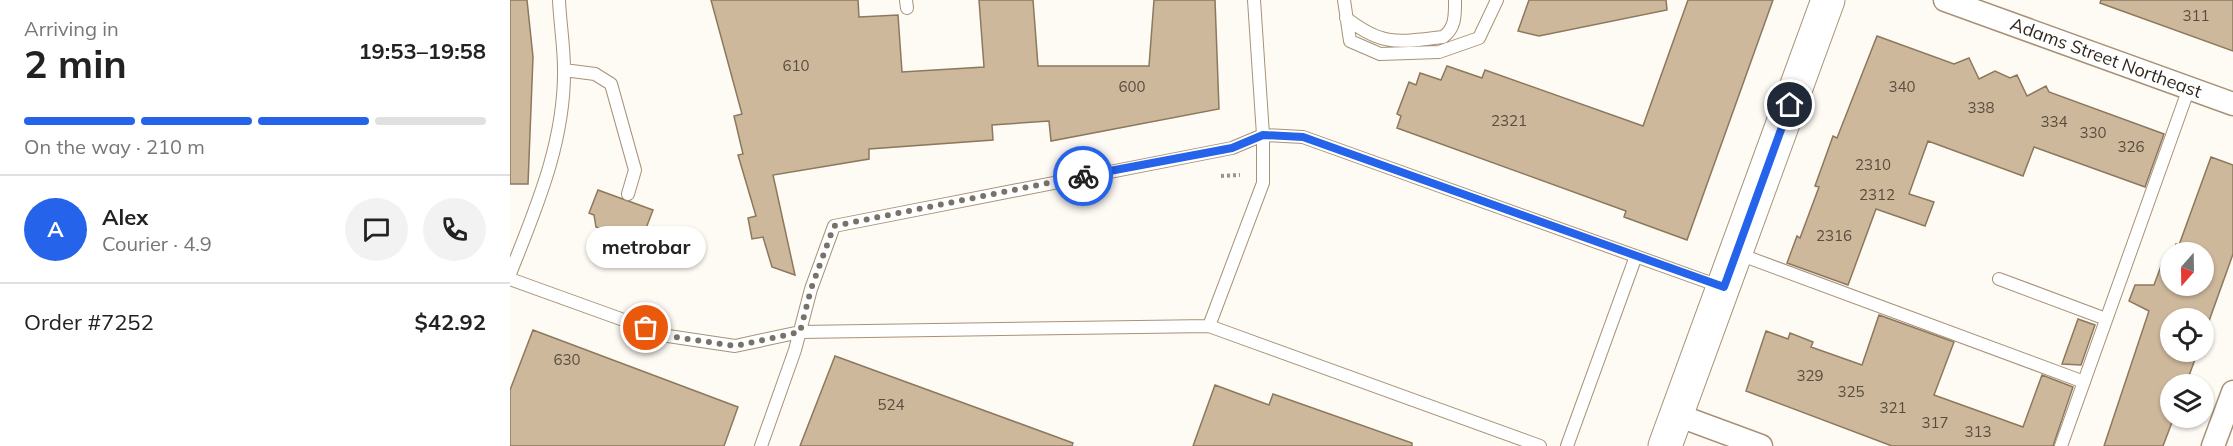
<!DOCTYPE html>
<meta charset="utf-8">
<style>
body{margin:0;font-family:Mulish,sans-serif;background:#f2f2f2;color:#222;height:100vh;display:flex;flex-direction:column;font-size:22px;white-space:nowrap}
*{box-sizing:border-box;margin:0}
p{font-size:20px;color:#767676}
.icon{flex:none;width:33px;height:33px;fill:none;stroke:currentColor;stroke-width:2;stroke-linecap:round;stroke-linejoin:round}
.map{position:relative;flex:1;overflow:hidden}
.panel{display:flex;flex-direction:column;background:#fff;width:510px}
.panel>*{flex:none}
.needle{width:39px;rotate:200deg}
.fabs{position:absolute;left:1650px;top:242px;display:grid;gap:12px}
.fabs a{display:grid;place-items:center;width:54px;height:54px;border-radius:50%;background:#fff;box-shadow:0 2px 4px #0004;font-size:30px}
.pin{position:absolute;display:grid;place-items:center;width:51px;height:51px;color:#fff;margin:-26px;border:3px solid #fff;border-radius:50%;box-shadow:0 2px 6px #0007}
.courier{position:absolute;display:grid;place-items:center;width:60px;height:60px;margin:-30px;border:4px solid #2563eb;border-radius:50%;background:#fff;color:#222;box-shadow:0 2px 8px #0007}
.bubble{position:absolute;height:42px;border-radius:21px;background:#fff;box-shadow:0 2px 4px #0004;font-size:20px;font-weight:700;line-height:42px;text-align:center}
.headline em{font-style:normal;font-weight:700}
.headline div{display:flex;flex-direction:column-reverse}
.headline{display:flex;align-items:center;justify-content:space-between;height:102px;padding:0 24px}
h1{font-size:39px;font-weight:700;line-height:45px}
.bar{display:grid;grid-template-columns:repeat(4,1fr);gap:9px 6px;align-content:center;height:72px;padding:0 24px}
.bar i{height:8px;border-radius:4px;background:#e0e0e0}
.bar .selected{background:#2563eb}
.bar p{grid-column:span 4}
.line{display:flex;align-items:center;gap:15px;padding:0 24px;border-top:2px solid #e0e0e0}
.line div{flex:1}
.round{display:grid;place-items:center;flex:none;width:63px;height:63px;border-radius:32px;background:#f2f2f2}
main{display:flex;flex:1;min-height:0}
.map>svg:first-child{display:block}
.building{fill:#ceb89c;stroke:#8c785d;stroke-width:1.5}
.lines{fill:none;stroke-linecap:round;stroke-linejoin:round}
.lane-casing{stroke:#a79277;stroke-width:14}
.street-casing{stroke:#a79277;stroke-width:25}
.secondary-casing{stroke:#a79277;stroke-width:35}
.path{stroke:#99938a;stroke-width:4;stroke-dasharray:3 3;stroke-linecap:butt}
.lane{stroke:#fff;stroke-width:12}
.street{stroke:#fff;stroke-width:22}
.secondary{stroke:#fff;stroke-width:33}
.done{stroke:#797268;stroke-width:6;stroke-dasharray:0 10.8}
.route{stroke:#2563eb;stroke-width:8}
.labels{text-anchor:middle;stroke-width:6;stroke-linejoin:round;paint-order:stroke}
.number-label{font-size:15px;fill:#584c3d}
.street-label{font-size:18px;fill:#31281d;stroke:#fff}
</style>
<main>
<section class="panel">
<div class="headline"><div><h1>2 min</h1><p>Arriving in</p></div><em>19:53–19:58</em></div>
<div class="bar"><i class="selected"></i><i class="selected"></i><i class="selected"></i><i></i><p>On the way · 210 m</p></div>
<div class="line" style="height:108px"><b class="round" style="background:#2563eb;color:#fff">A</b><div><b>Alex</b><p>Courier · 4.9</p></div><a class="round"><svg class="icon" aria-label="chat" viewBox="0 0 24 24"><path d="M4 5h16v11H9l-5 4z"/></svg></a><a class="round"><svg class="icon" aria-label="phone" viewBox="0 0 24 24"><path d="M5 4h4l2 5-3 2q2 4 5 5l2-3 5 2v4C11 20 4 13 5 4z"/></svg></a></div>
<div class="line" style="height:78px"><div>Order #7252</div><b>$42.92</b></div>
</section>
<div class="map">
<svg width="1723" height="446" viewBox="0 0 1723 446">
<rect width="100%" height="100%" fill="#fefaf4"/>
<!-- building -->
<path class="building" d="M0,0h17l6,57 -5,127h-18z
M201,0h147l1,17 39,-2 4,57 82,-5 -5,-67h54l5,66h111l5,-66h61l4,109 -168,32 -2,-20 -57,4 1,15 -124,9v10l-96,16 22,100 -23,-8 -9,-30 -11,2 -4,-21 8,-2 -18,-61 5,-1 -9,-38 8,-2z
M1019,0h137l1,10 -128,26 -21,-5z
M1178,0h85l-86,240 -63,-23 2,-6 -229,-83 4,-12 -4,-2 12,-32 7,3 4,-12 21,7 6,-14 35,12 3,-8 158,56z
M1591,0h132v51l-133,-48z
M1367,36l77,28 15,-6 10,21 16,-8 15,7 7,-3 10,21 19,-10 3,6 115,42 -19,53 -111,-40 -11,29 -95,-35 -19,53 25,8 -9,24 -49,-17 -28,76 -61,-22 10,-27 3,2 19,-51 -4,-1 18,-50 4,2z
M1701,157l22,8v89l-29,81v-17h-34v33h28l-12,33h-16v33h4l-11,29h-59l45,-135 -20,-10 6,-16h19l10,-27 6,2v25h34v-33h-31l3,-8 3,1z
M88,190l55,20 -13,34 -44,-17 -2,-12 -5,-2z
M1369,315l75,27 -20,53 89,32 19,-52 31,12 -20,59h-161l-146,-55 20,-60 22,8 2,-6 23,9 -2,5 51,18z
M1568,319l17,6 -14,40 -19,-1z
M23,330l205,77 -14,39h-214v-56z
M325,356l238,87 -1,3h-272z
M705,385l54,20 4,-11 139,49v3h-219z"/>
<g class="lines">
<defs>
<path id="lane" d="M396,0l1,8
M834,0l6,41 30,13 59,-2 40,-14 18,-38
M836,18c37,29 53,24 97,19 13,-9 12,-23 12,-37
M54,70l31,4 16,10 24,86 -7,24
M1226,253l348,129
M0,274c26,-66 55,-132 54,-205 0,-23 -4,-46 -5,-69
M0,279l158,57 67,10 65,-14 409,-6 54,-143v-48l-9,-135
M1489,279l107,40
M699,326l331,120
M251,446l34,-96 16,-61 23,-63 398,-78 31,-13 40,2 419,150
M1057,446l69,-190
M1551,446l128,-358"/>
<path id="street" d="M1435,0l288,104
M1167,415l84,31
M1703,446l20,-54"/>
<path id="secondary" d="M1155,446l163,-446"/>
</defs>
<!-- lane casing -->
<use href="#lane" class="lane-casing"/>
<!-- street casing -->
<use href="#street" class="street-casing"/>
<!-- secondary casing -->
<use href="#secondary" class="secondary-casing"/>
<!-- path -->
<path class="path" d="M711,176l19,-1"/>
<!-- lane -->
<use href="#lane" class="lane"/>
<!-- street -->
<use href="#street" class="street"/>
<!-- secondary -->
<use href="#secondary" class="secondary"/>
</g>
<g class="lines">
<!-- done -->
<path class="done" d="M136,328l22,8 67,10 65,-14 11,-43 23,-63 249,-50"/>
<!-- route -->
<path class="route" d="M573,176l149,-28 31,-13 40,2 421,150 66,-182"/>
</g>
<g class="labels">
<!-- number labels -->
<g class="number-label">
<text x="1686" y="21">311</text>
<text x="286" y="71">610</text>
<text x="622" y="92">600</text>
<text x="1392" y="92">340</text>
<text x="1471" y="113">338</text>
<text x="999" y="126">2321</text>
<text x="1544" y="127">334</text>
<text x="1583" y="138">330</text>
<text x="1621" y="152">326</text>
<text x="1363" y="170">2310</text>
<text x="1367" y="200">2312</text>
<text x="1324" y="241">2316</text>
<text x="57" y="365">630</text>
<text x="1300" y="381">329</text>
<text x="1341" y="397">325</text>
<text x="381" y="410">524</text>
<text x="1383" y="413">321</text>
<text x="1425" y="428">317</text>
<text x="1468" y="437">313</text>
</g>
<!-- street labels -->
<g class="street-label">
<text transform="translate(1596 58) rotate(20)" y="6">Adams Street Northeast</text>
</g>
</g>
</svg>
<div class="fabs">
<a><svg class="needle" viewBox="-14 -14 28 28"><path d="M0-13l5 13h-10z" fill="#e53935"/><path d="M0 13l5-13h-10z" fill="#767676"/></svg></a>
<a><svg class="icon" aria-label="locate" viewBox="0 0 24 24"><circle cx="12" cy="12" r="6"/><path d="M12 2v4M12 18v4M2 12h4M18 12h4"/></svg></a>
<a><svg class="icon" aria-label="layers" viewBox="0 0 24 24"><path d="M12 4l9 5-9 5-9-5zM3 14l9 5 9-5"/></svg></a>
</div>
<div class="pin" style="left:136px;top:328px;background:#ea580c"><svg class="icon" aria-label="bag" viewBox="0 0 24 24"><path d="M5 8h14l-1 12H6zM9 8a3 3 0 0 1 6 0"/></svg></div>
<div class="pin" style="left:1280px;top:105px;background:#1f2937"><svg class="icon" aria-label="home" viewBox="0 0 24 24"><path d="M3 11l9-7 9 7M6 9v11h12V9"/></svg></div>
<div class="courier" style="left:573px;top:176px"><svg class="icon" aria-label="bike" viewBox="0 0 24 24"><circle cx="6" cy="16" r="4"/><circle cx="18" cy="16" r="4"/><path d="M6 16l4-8h5l3 8M10 8l3 8H6M13 5h3"/></svg></div>
<div class="bubble" style="left:76px;top:226px;width:120px">metrobar</div>
</div>
</main>
